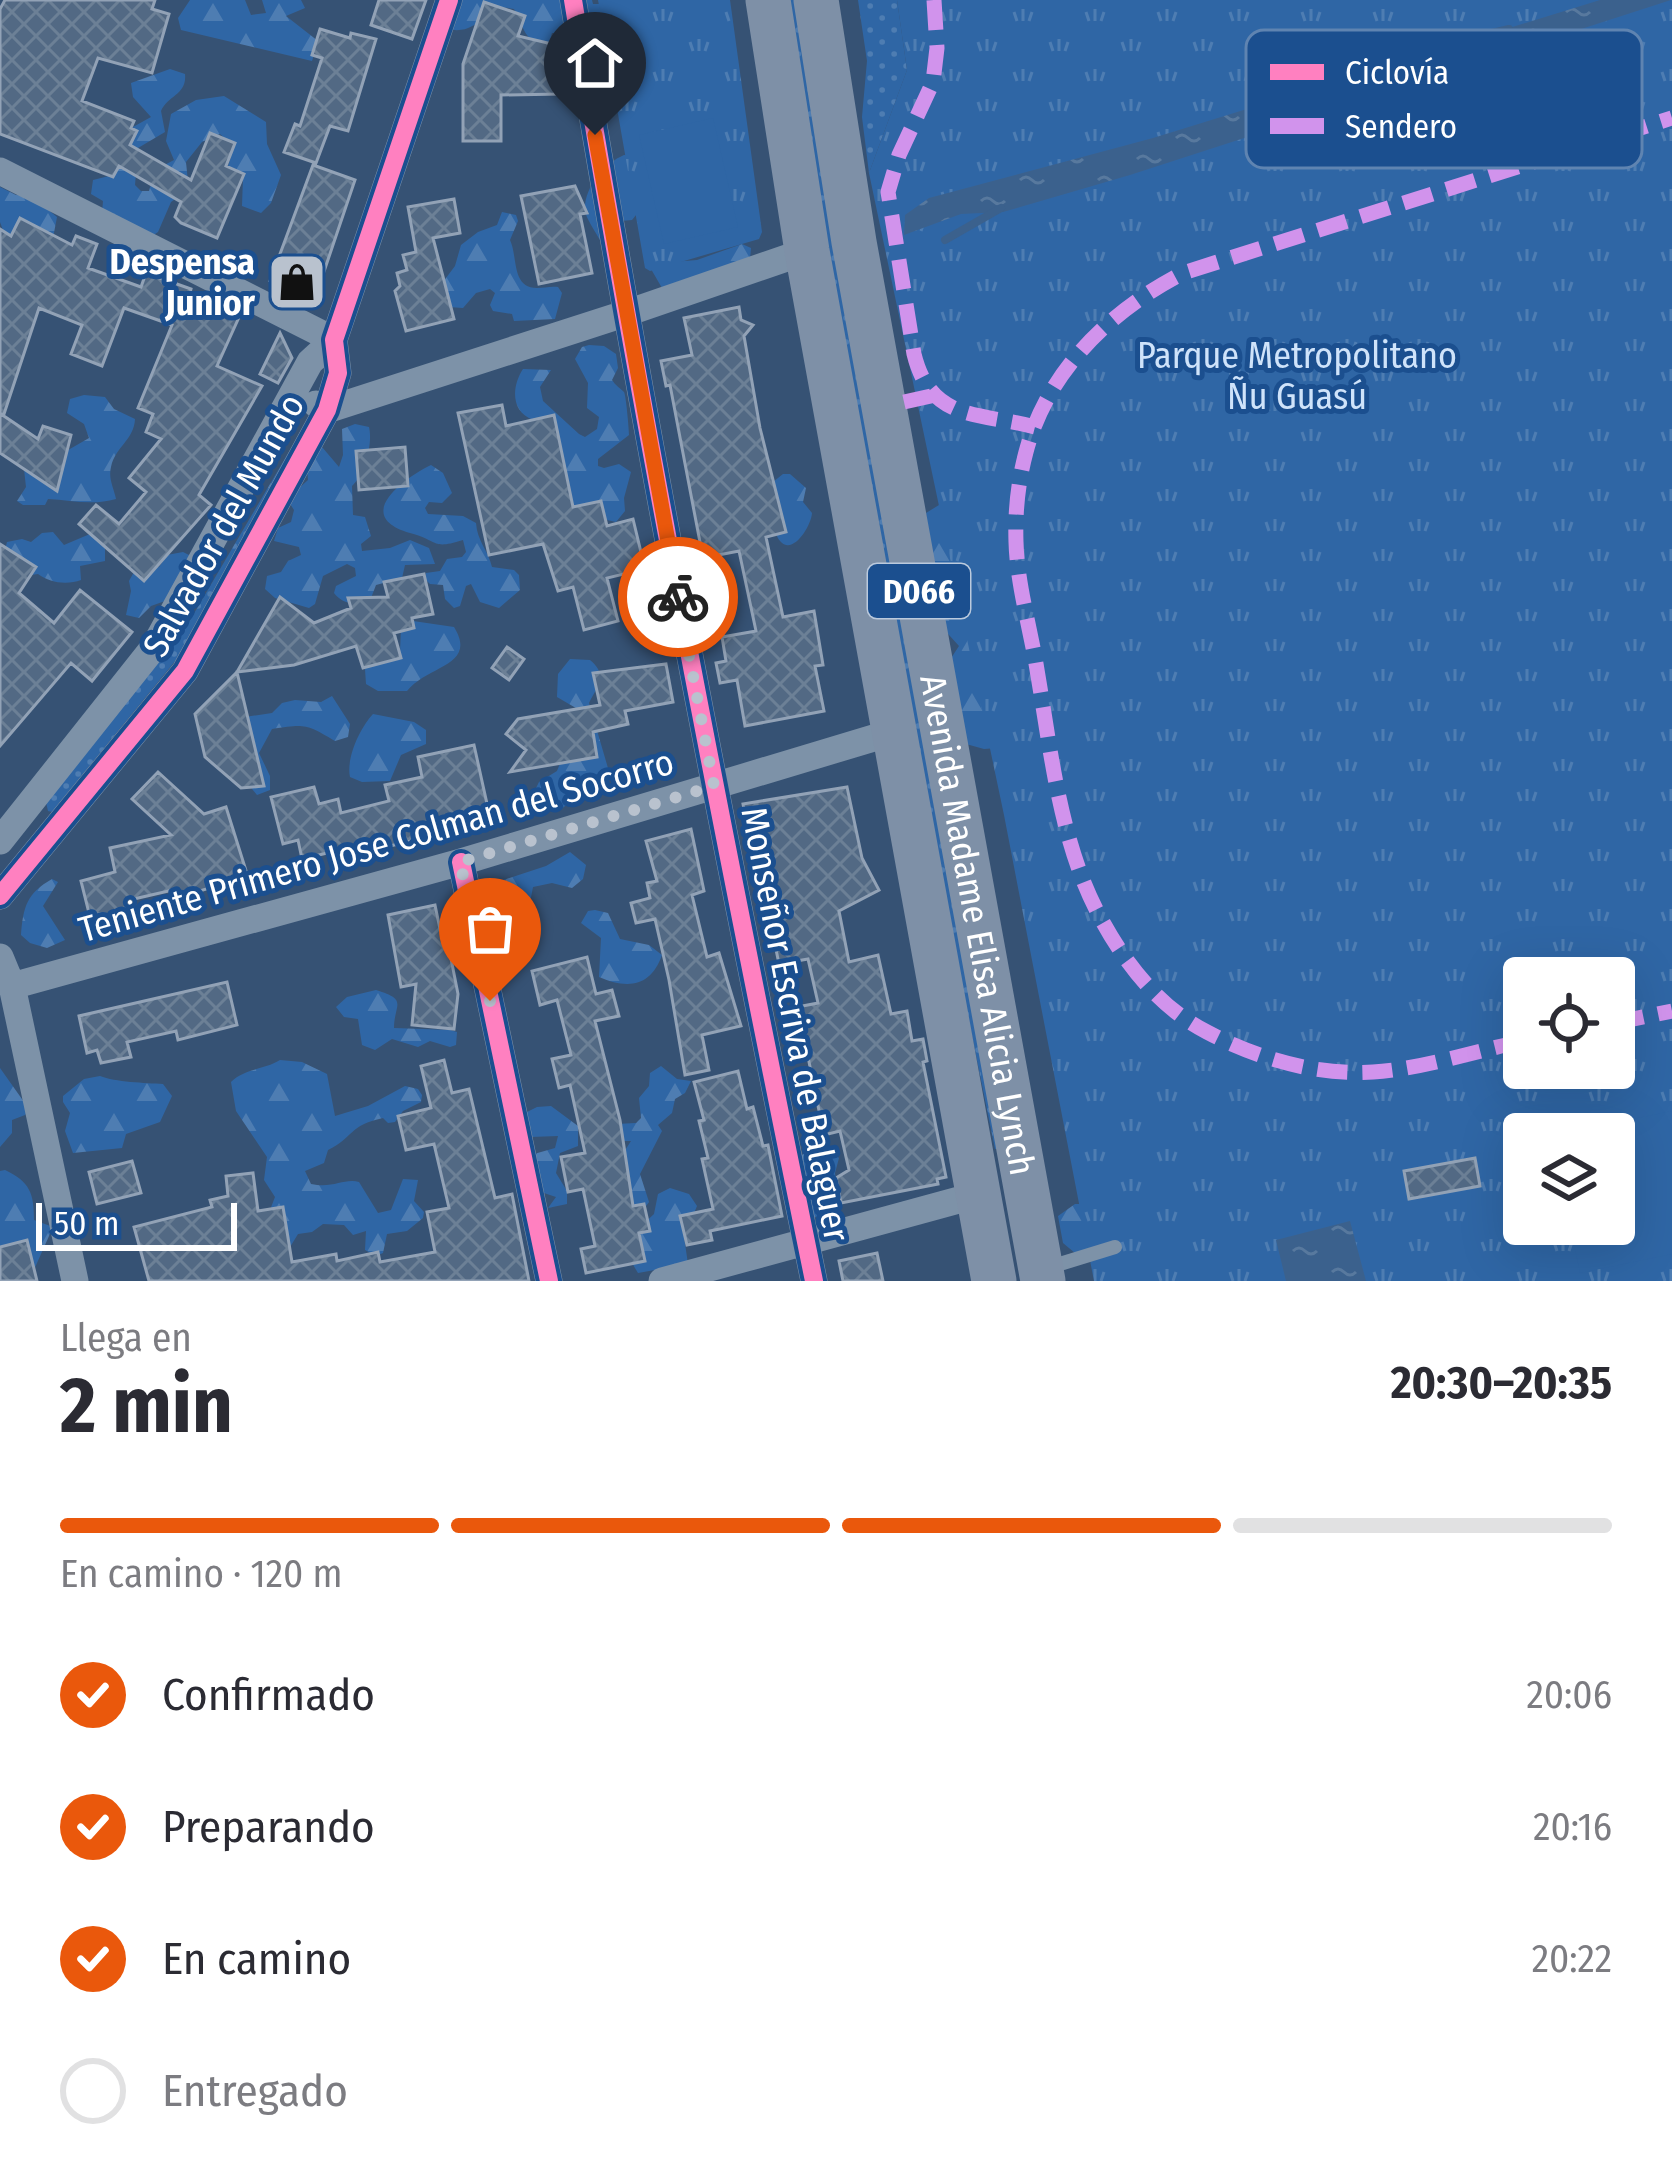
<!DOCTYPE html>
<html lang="es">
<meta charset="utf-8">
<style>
body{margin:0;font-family:"Fira Sans Condensed",sans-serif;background:#f7f7f7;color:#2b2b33;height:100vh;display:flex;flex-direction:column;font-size:45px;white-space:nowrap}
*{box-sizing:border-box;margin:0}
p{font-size:39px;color:#7c7c81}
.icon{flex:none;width:66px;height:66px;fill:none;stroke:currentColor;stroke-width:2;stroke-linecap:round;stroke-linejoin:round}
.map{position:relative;height:1281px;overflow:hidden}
.sheet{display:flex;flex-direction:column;background:#fff;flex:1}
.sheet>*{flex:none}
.buttons{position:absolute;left:1503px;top:957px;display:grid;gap:24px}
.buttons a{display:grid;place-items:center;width:132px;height:132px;border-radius:12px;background:#fff;box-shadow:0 12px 48px #0002;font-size:60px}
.scale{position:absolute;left:36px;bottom:30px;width:201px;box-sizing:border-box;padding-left:12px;border:6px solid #fff;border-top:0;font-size:33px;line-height:42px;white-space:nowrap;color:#fff;-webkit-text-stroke:9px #1b4f8f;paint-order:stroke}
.pin{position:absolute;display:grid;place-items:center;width:102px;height:102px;color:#fff;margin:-123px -51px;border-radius:50% 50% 50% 0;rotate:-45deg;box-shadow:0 0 12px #0007}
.pin .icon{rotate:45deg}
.courier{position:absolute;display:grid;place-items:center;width:120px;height:120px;margin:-60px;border:9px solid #ea580c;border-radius:50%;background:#fff;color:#222;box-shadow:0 3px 15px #0007}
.headline em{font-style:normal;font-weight:700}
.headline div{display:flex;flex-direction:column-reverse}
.headline{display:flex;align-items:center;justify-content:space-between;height:204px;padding:0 60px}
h1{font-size:78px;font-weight:700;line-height:90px}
.bar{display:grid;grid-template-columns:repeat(4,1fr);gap:18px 12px;align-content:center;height:144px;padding:0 60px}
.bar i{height:15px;border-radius:9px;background:#e1e1e2}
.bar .on{background:#ea580c}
.bar p{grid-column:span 4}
ol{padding:0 60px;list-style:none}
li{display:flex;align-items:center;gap:36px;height:132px}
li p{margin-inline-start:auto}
li .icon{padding:12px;border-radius:50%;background:#ea580c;color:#fff;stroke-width:4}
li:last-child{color:#7c7c81}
li i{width:66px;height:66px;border:6px solid #e1e1e2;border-radius:50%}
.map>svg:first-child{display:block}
.grass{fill:url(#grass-dots)}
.forest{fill:url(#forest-firs)}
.park{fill:url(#park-tufts);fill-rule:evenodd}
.pitch{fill:#2f66a5}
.water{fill:url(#water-ripples)}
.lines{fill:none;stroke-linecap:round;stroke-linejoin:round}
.stream{stroke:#3b618d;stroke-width:8}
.building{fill:url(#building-cross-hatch);stroke:#92a2b6;stroke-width:3}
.service{stroke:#7d92a8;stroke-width:14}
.minor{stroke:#7d92a8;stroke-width:27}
.trunk{stroke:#7e90a7;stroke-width:45}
.quiet{stroke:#d193ec;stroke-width:15;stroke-dasharray:30 15;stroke-linecap:butt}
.cycleway-casing{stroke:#1b4f8f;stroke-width:26}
.cycleway{stroke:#ff80c0;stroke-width:18}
.done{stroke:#b9c2ce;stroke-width:12;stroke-dasharray:0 21.6}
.route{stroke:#ea580c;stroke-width:15}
.labels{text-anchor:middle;stroke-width:10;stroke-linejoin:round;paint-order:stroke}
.shield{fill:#1b4f8f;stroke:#bbcadd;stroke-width:3}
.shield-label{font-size:33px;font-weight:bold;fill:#fff}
.poi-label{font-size:36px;font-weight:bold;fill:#fff;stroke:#1b4f8f;text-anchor:end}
.park-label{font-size:36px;fill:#cfe3fa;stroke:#1b4f8f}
.street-label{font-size:36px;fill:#fff;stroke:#1b4f8f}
.key{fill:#1b4f8f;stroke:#5f84b1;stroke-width:3}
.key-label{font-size:33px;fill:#fff}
</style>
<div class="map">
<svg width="1672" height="1281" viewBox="0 0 1672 1281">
<defs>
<pattern id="grass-dots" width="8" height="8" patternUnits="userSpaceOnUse" patternTransform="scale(3)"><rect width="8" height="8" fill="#2f66a5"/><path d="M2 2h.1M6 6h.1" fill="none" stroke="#4e7db2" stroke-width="1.8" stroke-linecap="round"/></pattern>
<pattern id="forest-firs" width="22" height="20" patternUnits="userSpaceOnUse" patternTransform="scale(3)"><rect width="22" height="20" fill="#2f66a5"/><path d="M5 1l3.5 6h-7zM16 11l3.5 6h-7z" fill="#4e7db2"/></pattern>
<pattern id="park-tufts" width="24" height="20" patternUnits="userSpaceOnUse" patternTransform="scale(3)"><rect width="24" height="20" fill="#2f66a5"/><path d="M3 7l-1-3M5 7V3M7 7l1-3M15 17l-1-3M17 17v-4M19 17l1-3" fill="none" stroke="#4e7db2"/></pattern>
<pattern id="water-ripples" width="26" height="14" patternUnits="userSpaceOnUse" patternTransform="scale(3)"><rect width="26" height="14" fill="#3b618d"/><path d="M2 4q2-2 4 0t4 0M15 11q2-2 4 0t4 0" fill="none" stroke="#58799e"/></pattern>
<pattern id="building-cross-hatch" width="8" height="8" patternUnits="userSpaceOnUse" patternTransform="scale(3)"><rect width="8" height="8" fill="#526984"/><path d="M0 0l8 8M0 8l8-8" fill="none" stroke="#6c8096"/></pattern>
</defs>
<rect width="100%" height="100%" fill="#365274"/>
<!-- grass -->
<path class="grass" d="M781,0h18l202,1148 -6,1 -88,-434z
M858,0h39l10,70 -38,103 -7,-56 5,-56z
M290,450l-92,183 -146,179 -4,-1 -2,-9 140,-175z"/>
<!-- forest -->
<path class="forest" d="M190,0h55l6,15 15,-2 -4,-13h39l4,8 -19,8 32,25 -6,20 -131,-31 -3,-12z
M443,0h149l1,4h6l21,104 -17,12 -32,-87h-19l-4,13c-24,-3 -24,-19 -34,-37 -32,-8 -31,28 -67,20z
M170,69l15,5c2,21 -17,21 -24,37l4,21 -27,16 -3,37 6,6h8l6,-21 19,-10 -8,-19 5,-27 25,-14 28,-4 42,26 1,22 14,31 -10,28 -10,10 -19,-7 1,-28 -15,-12 6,-19 -14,-13 -18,8 -16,20 2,20 -6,12 -11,8 -13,30 -6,4 -50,-22 1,-13 -12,-7 2,-14 20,-5 18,-26 2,-22 18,-10 -18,-20 -2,-14z
M624,155l15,1 -3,59 -4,5 -11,1 -18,24c-5,-9 -18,-28 -18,-35 -1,-23 20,-47 39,-55z
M0,187l16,8 15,1 26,21 -4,21 -34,-12 -12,15 -7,-19z
M502,212l14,3 2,6 -8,19c8,17 1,48 27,48 7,0 14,-2 21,-1l4,6 -7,26 -41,2 -2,-7 -19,-3 -3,-6 5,-12 -5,-4 -14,4 -13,15 -14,-1 -6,-25 12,-16 6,-21 17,-13 19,-7z
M742,244l9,4 -1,11c-29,12 -59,16 -88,29l-11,-19 9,-6 37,-3z
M589,345l15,1 12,8 2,14 -6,12c3,5 8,8 12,12 2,3 5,37 5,43l-31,24v7l6,2 15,-4 12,8 -7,26 1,13 -9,11 -13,-3 -11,-15 -28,3 -31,-87c-23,-9 -21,-34 -10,-51l28,1 -11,17 3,14 36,33 6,3 12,-8 2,-12 -12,-9 1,-25 -13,-24 7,-12z
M84,395l21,2 9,12 21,10c-1,21 -20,28 -24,48 -3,12 3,21 5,32 -24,7 -45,1 -68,0l-3,6h-22l-6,-4 9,-14 -2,-18 13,-1 52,-30 -5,-14 -17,-11 3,-14z
M355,424l14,3c4,17 -4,47 -17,59l1,29 12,2 6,19 -10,8 1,7 28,-3 20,-8 19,8 6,16 -30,1 -3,13 -26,7 -5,13c-13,7 -27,8 -37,-5l2,-7 20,-10 -1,-8 -8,-4 -24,12 -8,28 -6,4 -34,-10 -10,-9 2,-13 14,-4 7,-11 13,-6 -2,-8 -25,-6 4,-13 13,-6 3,-12 -7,-11 21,-19 -1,-13 15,-20 17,20 4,-12 -1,-26z
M431,465l12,8 9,20 -10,10 -13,-1 -4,6 3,6 35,2 13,7c1,18 12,27 16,44l22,3 5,5 1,15 -21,18 -19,-6 -9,-18 -5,2 -6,20 -6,2 -9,-9 -2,-14 -13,-1 -5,-5 1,-6 14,-2 7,-12 15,-2 4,-5 -3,-12c-32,10 -23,1 -53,-7 -58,-17 -7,-54 21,-68z
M783,474h7l16,14 -3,14 9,11c-1,15 -24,50 -36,21 -6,-14 -3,-37 -3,-52z
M939,505l30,1 28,242 -13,1 -25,-7 -15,-73 15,-23 -19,-21 -14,-112z
M53,532l11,13 26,-11 15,11v16l-25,5 1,14c-14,5 -31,3 -43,-6l-14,2 -19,-26 2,-8 15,-3 9,3 11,-9z
M183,552l8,4 -26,45 -14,5 -12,12 -13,-3 5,-24 -2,-10 5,-9 25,-5 8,-12z
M413,621l41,6c24,39 -26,38 -47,64h-29l-12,-7 -1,-15 20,-17h15l1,-25z
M570,659l20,1c19,16 7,26 -1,43l21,72 -8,12 -20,6 -22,17 -19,-5 -8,-11 6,-12 18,-11 24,-60 -24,-14 1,-23z
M332,696l18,28 -2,13 -13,4c-29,-17 -29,-17 -63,-12l-13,24 11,23v14l-13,5 -9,-11 -3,-67 27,-4 10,-10 13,-3 26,2z
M373,714l41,8 12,8v14l-25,11 -11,26 -28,1 -12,-5c-4,-19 10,-49 23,-63z
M570,852l16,13 -3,14 -11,9 -20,-5 -19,4 -7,36 -23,21 -8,-8 2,-54 49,-16z
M52,879l6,3 -15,24 22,34 -18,8 -17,-5 -9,-8c2,-28 6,-42 31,-56z
M595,910l13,3 12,26 29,6 13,10c-11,31 -33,35 -63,22l2,-39 -20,-15 7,-12z
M376,990c33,10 18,14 18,38l56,2 7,2 -1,13 -6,2 -20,-6 -12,6 -26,-8 -17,11 -13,-5 -4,-26 -14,-2 -8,-10 11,-10z
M280,1060l22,2 25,12 8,42 33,-10 37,-20 13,3 4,6 -1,7 -18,9 -8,11 -7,1 -5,-5c-34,7 -30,20 -55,32l-4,13 -19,8 6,13c22,5 33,-6 48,-2l19,31 13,-3 12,-31 15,1 -4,21 10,11 -1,6 -16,13 -20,3 -4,19 -7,3 -11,-6 1,-19 -13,4 -9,-10 -21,-1 -11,8 -14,2 -11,18 -17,-42 5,-13 -11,-17 3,-23 -31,-46 -5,-29c14,-14 33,-12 49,-22z
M661,1066l16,13 14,2 -6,12 -10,6 -3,14 -14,12 4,6 -22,43 9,28 -8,11 -12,-1 -5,-60 7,-11h-14l-1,-17 20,-1 5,-5 -2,-20 10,-12 1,-13z
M0,1068l29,41 -4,6 -13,5v13l-12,14z
M100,1076c15,6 45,7 63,8l9,12 -12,26 -34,12 -4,14 -49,5 -8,-22 5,-18 -7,-11v-6l21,-17z
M551,1106l27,20v20l-18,7 -4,20 11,18v13l-19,4 8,-11 -15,-5 -7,-38 21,-6 3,-12 -28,1 -7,-23 14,-7z
M824,1145l15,13 -4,15 5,39 -18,8 -18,-8 -5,-54 11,-11z
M5,1170c25,12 29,23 29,50l19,7 -20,45 -33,2v-103z
M670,1188l19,6 8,12 -13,31 4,27 -50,9 -6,-10 6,-34 16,-15 4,-20z
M1075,1204h14l25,41 -39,8 -12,-10 -5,-27z"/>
<!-- park -->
<path class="park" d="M598,0h132l32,232 -3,7 -109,32 -5,-3z
M897,0h775v1281h-578l-90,-466 -135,-642 38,-103zM1524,978h90v90h-90zM1524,1134h90v90h-90z"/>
<!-- pitch -->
<path class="pitch" d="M713,118l25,109 -74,17 -25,-109z
M1672,1111v143l-92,19 -10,-49h44v-90h-55z"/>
<!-- water -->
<path class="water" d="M1600,0h71l-541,175 -127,37 -42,2 -57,21 1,-20 24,-17 224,-60z
M1350,1221l16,60h-80l-10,-41z"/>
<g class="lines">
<!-- stream -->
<path class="stream" d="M1375,70l62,-24 72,-17
M945,240l56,-32"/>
</g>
<!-- building -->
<path class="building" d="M5,0h150l-3,9 17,5 -17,59 -54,-15 -16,43 52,20 -3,7 6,3 -7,14 61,35 19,-47 25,10 -9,23 18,8 -27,64 -36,-15 -6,-6 6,-15 -62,-36 -6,11 -113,-43v-125z
M379,0h47l-14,39 -41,-14z
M484,2l41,14 -7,20 34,8 8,50 -59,1v46h-38v-77z
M320,29l30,9 1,-5 25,6 -28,92 -18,-5 -14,37 -32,-11 11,-28 5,2 22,-68 -10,-3z
M313,165l42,15 -41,121 -44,-20z
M575,186l12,27 -7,1 12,59 -53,11 -18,-88z
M454,199l6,34 -27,5 21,81 -48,12 -11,-40 5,-5 -3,-13 10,-3 -4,-15 13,-3 -8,-45z
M20,218l52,27 4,-9 21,8 -9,24 53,19 5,-14 45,16 -1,4 50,22 -23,51 45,20 -63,109 12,10 -67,76 -65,-57 17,-19 23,19 27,-32 -17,-14 32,-39 -15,-7 7,-18 -15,-6 34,-83 -48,-17 -22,58 -31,-12 11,-29 -43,-17 -35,106h-3l37,25 5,-13 28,9 -14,56 -57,-38v-224l11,7z
M739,307l2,13 12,5 -9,11 16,92 26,104 -20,5 17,80 31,-6 9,54 -8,1 9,45 -79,15 -8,-46 -17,3 -4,-20 10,-2 -4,-24 34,-6 -17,-80 -36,7 -33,-173 -4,1 -5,-25 31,-6 -8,-37z
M280,333l12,25 -14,25 -18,-9z
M502,405l4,21 48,-11 19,92 28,-6 6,25 26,-7 12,50 -38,9 11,43 -34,9 -11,-43 -15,4 -15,-47 -54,11 -31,-142z
M405,447l3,39 -49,4 -3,-39z
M0,544l36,23 -17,26 35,30 26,-33 52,42 -40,49 -21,-18 -71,83z
M424,574l9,40 -21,4 2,10 -20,5 7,25 -38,10 -7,-22 -62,19 -57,7 27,114 -23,2 -36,-31 -10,-43 42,-42 43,-75 34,26 37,-15 -3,-10 40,-1 -4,-15z
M507,647l17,12 -15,21 -17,-12z
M666,664l7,38 -48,9 3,13 -35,8 4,25 -87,15 16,-22 -20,-16 12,-15 82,-14 -7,-32z
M474,745l17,77 -122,29 1,7 -26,6 -4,-14 -38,9 -4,-19 -15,4 -12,-47 43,-10 5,17 19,-5 3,14 48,-12 -4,-16 37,-8 -4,-20z
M158,772l46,42 22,-7 22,70 -69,20 -2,-8 -43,10 3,26 -37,8 -1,-19 -9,3 -9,-36 34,-9 -5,-24 61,-13 -39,-36z
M847,787l15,71 17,32 -40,21 10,51 29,-7 13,59 16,-3 5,30 11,-2 4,22 -4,1 23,115 -9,2 1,5 -97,19 -5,-25 13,-8 -9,-39 -16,4 -16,-78 -10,2 -11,-50 31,-6 -10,-44 -29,5 -8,-39 7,-2 -13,-64 -11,2 -11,-57z
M691,829l13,62 -12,4 15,62 12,-4 22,73 -39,9 7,35 -24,5 -16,-95 -14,-61 -19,4 -5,-20 19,-5 -3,-15 10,-2 -11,-40z
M435,905l5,24 5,-1 13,66 -4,35 -42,-4 4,-41 -15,3 -13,-72z
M587,957l9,37 16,-4 7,26 -24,5 25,99 13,86 11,-2 6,27 -11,2 6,28 -59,12 -5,-24 14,-3 -12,-57 -15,3 -7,-35 24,-4 -15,-68 -11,3 -7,-29 19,-4 -14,-55 -17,5 -8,-34z
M227,982l10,43 -59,15 -2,-9 -49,11 4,15 -30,6 -4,-13 -10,3 -8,-37z
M444,1060l8,33 17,-4 26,109 17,-4 17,87h-380l-15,-54 78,-20 -2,-7 18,-4 -2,-20 27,-3 5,38 25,-4 9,55 44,-8 1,7 41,-9 2,10 55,-10 -8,-40 22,-4 -15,-64 -28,6 -8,-34 33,-8 -10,-42z
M738,1071l9,38 6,-2 10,39 5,-1 14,71 -72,15 2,9 -25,5 -7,-29 33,-7 -11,-50 6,-1 -9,-37 5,-1 -10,-38z
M1475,1158l5,28 -71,13 -5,-28z
M132,1161l9,32 -44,11 -8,-32z
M27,1240l10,41h-37v-34z
M877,1253l6,28h-40l-4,-20z"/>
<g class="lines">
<!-- service -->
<path class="service" d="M1063,1263l52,-16"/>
<!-- minor -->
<path class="minor" d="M573,0c70,429 154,855 241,1281
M0,171l334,169
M316,404l11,6 297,-96 183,-63
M0,841l154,-194 156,-285 24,-22
M461,862l88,419
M0,896l185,-225 142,-261 11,-37 -4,-33 115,-340
M0,957l12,29 63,295
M12,986l449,-124 436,-131
M662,1281l315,-86"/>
<!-- trunk -->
<g class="trunk">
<path d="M768,0l39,251 187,1030"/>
<path id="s1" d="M816,0l38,242 189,1039"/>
</g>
<!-- quiet -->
<path class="quiet" d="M934,0l3,48 -4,34 -34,73 -11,37 26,162c17,68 64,58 121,73
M904,402l27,-6
M1614,1023l58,-12
M1524,1041c-49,10 -102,28 -151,31 -56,4 -117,-14 -166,-40 -49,-25 -84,-71 -109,-119 -40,-76 -48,-171 -63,-255 -7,-38 -18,-78 -19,-116 -1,-31 2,-60 10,-90 21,-81 85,-142 157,-179l489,-155"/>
<defs>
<path id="cycleway" d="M573,0c70,429 154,855 241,1281
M461,862l88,419
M0,896l185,-225 142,-261 11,-37 -4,-33 115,-340"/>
</defs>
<!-- cycleway casing -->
<use href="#cycleway" class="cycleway-casing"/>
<!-- cycleway -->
<use href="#cycleway" class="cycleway"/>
</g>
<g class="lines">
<!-- done -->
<path class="done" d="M490,1001l-30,-139 254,-76 -36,-189"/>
<!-- route -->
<path class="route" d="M595,135l83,462"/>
</g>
<!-- icons -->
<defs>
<symbol id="shop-square" viewBox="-11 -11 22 22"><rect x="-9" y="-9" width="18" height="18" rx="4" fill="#b9c2ce" stroke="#1b4f8f"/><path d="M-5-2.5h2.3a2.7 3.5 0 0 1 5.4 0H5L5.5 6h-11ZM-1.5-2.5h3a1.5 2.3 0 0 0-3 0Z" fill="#111"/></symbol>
</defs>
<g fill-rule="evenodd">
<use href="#shop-square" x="264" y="249" width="66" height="66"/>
</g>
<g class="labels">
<!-- shield labels -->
<rect class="shield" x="868" y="564" width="102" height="54" rx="9"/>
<g class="shield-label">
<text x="919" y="603">D066</text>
</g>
<!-- poi labels -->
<g class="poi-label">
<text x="255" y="274">Despensa<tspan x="255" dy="41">Junior</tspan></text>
</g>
<!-- park labels -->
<g class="park-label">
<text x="1297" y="368">Parque Metropolitano<tspan x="1297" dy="41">Ñu Guasú</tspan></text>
</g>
<!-- street labels -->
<g class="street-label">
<text transform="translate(223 525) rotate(-61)" y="13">Salvador del Mundo</text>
<text transform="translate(376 845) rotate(-16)" y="13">Teniente Primero Jose Colman del Socorro</text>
<text dy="13" stroke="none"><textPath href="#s1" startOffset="939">Avenida Madame Elisa Alicia Lynch</textPath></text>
<text transform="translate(796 1024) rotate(79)" y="13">Monseñor Escriva de Balaguer</text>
</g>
</g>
<!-- legend -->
<rect x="1246" y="30" width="396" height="138" rx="18" class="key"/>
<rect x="1270" y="64" width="54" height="16" fill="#ff80c0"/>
<rect x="1270" y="118" width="54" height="16" fill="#d193ec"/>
<g class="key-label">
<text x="1345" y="84">Ciclovía</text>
<text x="1345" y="138">Sendero</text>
</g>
</svg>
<div class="buttons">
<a><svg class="icon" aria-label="locate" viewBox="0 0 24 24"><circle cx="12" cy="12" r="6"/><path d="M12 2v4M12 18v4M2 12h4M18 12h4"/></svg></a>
<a><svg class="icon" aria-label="layers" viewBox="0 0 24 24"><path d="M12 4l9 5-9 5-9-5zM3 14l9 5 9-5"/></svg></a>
</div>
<div class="scale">50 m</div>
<div class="pin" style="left:490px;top:1001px;background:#ea580c"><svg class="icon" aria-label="bag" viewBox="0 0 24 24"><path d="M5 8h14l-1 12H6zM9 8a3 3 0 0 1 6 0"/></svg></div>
<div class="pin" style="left:595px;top:135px;background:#1f2937"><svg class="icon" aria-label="home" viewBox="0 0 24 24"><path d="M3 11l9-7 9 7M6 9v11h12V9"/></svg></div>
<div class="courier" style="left:678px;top:597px"><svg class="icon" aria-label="bike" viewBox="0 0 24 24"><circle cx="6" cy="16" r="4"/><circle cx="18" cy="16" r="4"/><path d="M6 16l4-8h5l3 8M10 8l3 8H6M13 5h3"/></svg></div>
</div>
<section class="sheet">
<div class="headline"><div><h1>2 min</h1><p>Llega en</p></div><em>20:30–20:35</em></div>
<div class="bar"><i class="on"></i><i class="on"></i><i class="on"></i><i></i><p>En camino · 120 m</p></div>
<ol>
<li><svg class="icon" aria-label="check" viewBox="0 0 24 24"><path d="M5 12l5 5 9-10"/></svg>Confirmado<p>20:06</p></li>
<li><svg class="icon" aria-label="check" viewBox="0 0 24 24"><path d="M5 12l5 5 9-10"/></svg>Preparando<p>20:16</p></li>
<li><svg class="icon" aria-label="check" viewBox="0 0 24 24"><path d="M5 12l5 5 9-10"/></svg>En camino<p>20:22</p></li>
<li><i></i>Entregado</li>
</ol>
</section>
